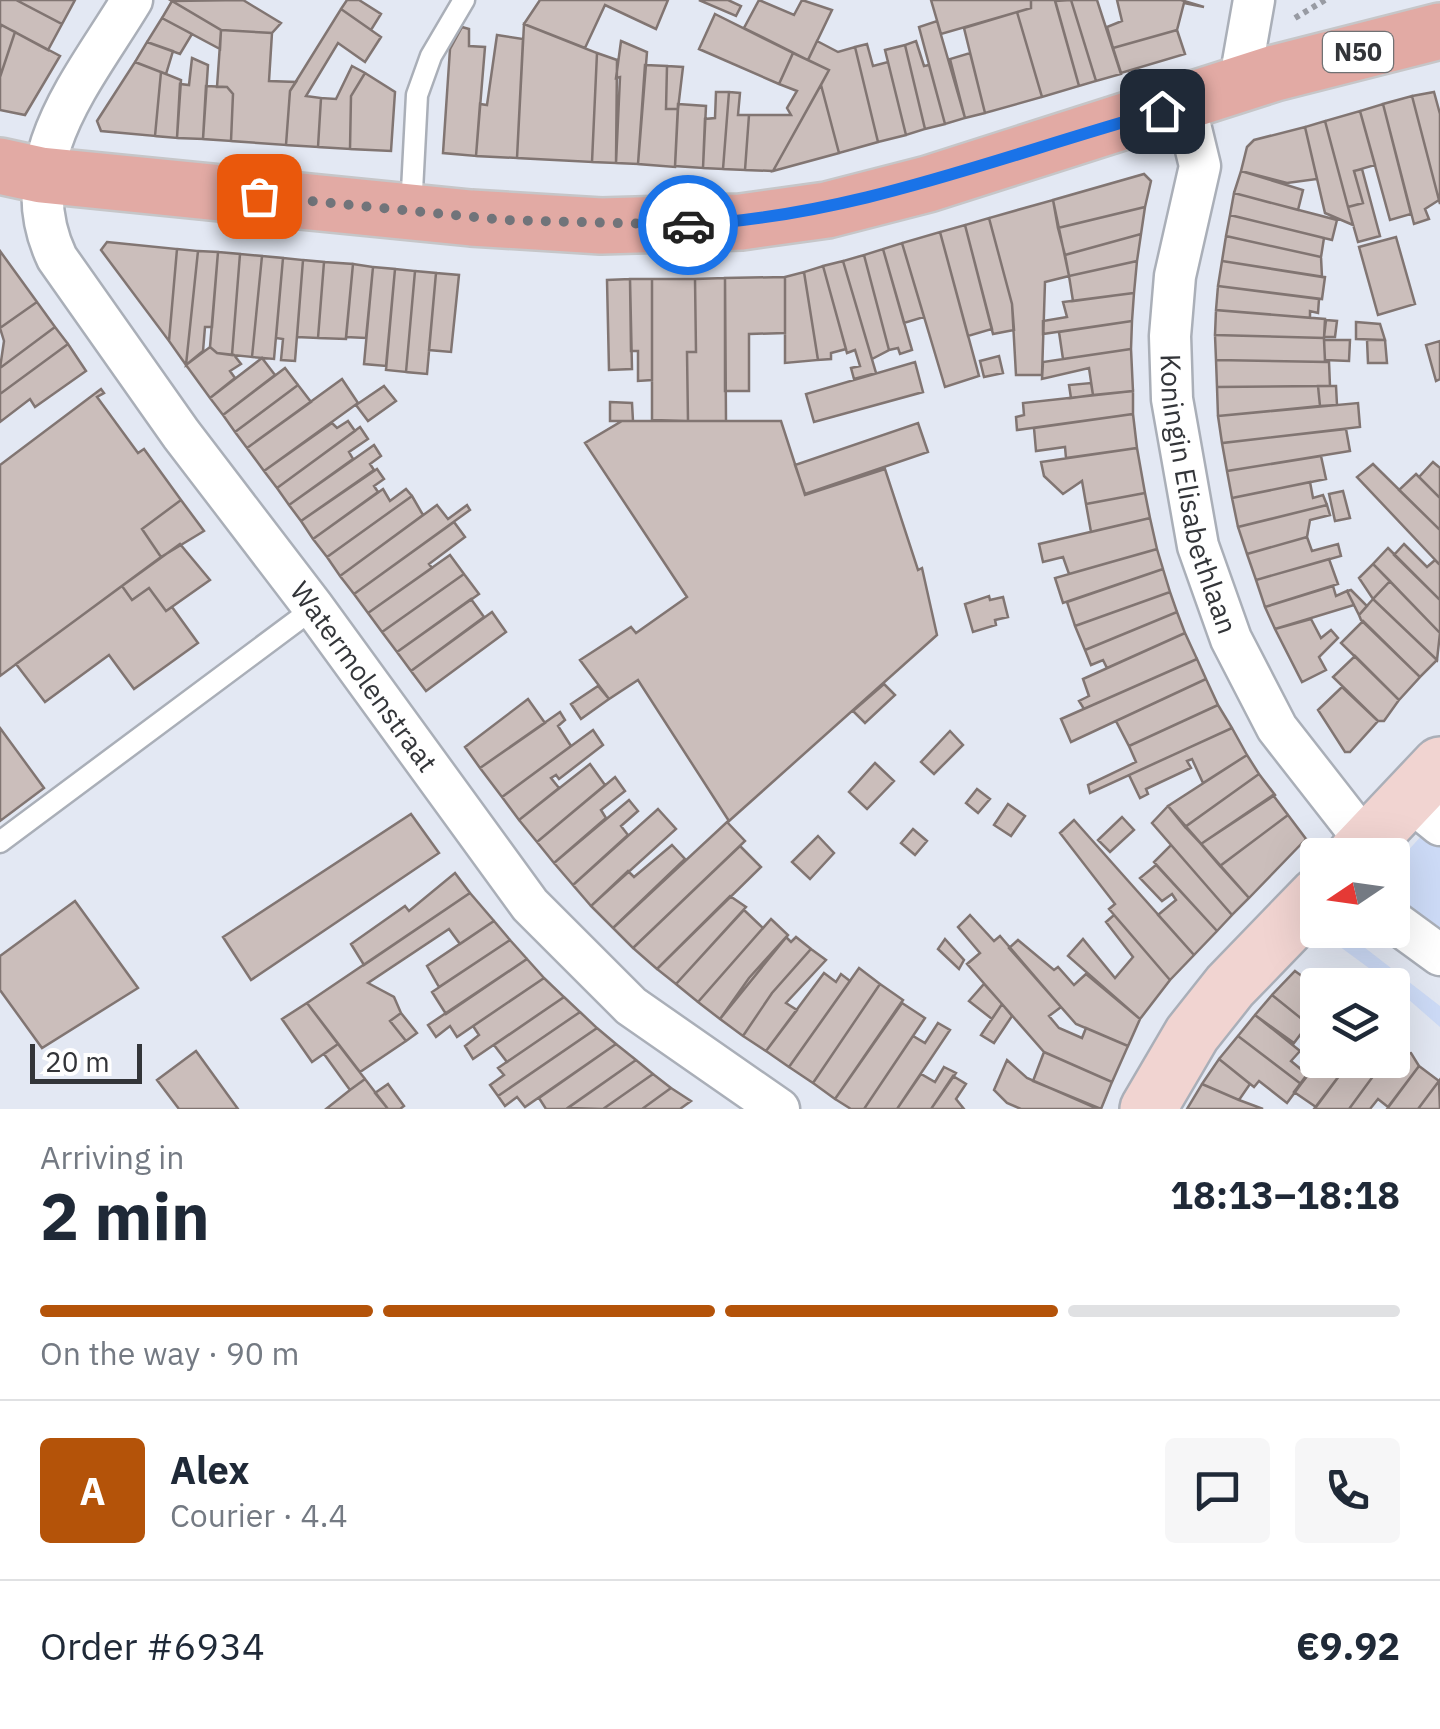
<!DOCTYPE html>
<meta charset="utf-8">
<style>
body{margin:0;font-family:"IBM Plex Sans",sans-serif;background:#f6f6f7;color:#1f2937;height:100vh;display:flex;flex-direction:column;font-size:38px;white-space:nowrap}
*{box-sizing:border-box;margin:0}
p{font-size:32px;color:#747a83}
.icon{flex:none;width:55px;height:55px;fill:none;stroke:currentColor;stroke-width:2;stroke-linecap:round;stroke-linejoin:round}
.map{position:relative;height:1109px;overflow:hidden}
.panel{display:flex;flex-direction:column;background:#fff;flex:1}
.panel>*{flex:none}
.needle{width:65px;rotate:257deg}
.tools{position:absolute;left:1300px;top:838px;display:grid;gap:20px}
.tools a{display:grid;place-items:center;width:110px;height:110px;border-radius:10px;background:#fff;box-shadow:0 10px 40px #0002;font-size:50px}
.scale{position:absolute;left:30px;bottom:25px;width:112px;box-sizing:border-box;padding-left:10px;border:5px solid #333539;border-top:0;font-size:28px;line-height:35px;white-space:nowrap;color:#333539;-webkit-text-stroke:8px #fff;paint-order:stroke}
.pin{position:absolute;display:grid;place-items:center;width:85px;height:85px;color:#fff;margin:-42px;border-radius:20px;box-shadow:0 5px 15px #0006}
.courier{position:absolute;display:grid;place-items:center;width:100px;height:100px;margin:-50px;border:8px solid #1a73e8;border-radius:50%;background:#fff;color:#222;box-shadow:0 2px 12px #0007}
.head em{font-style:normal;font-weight:800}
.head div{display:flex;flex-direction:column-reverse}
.head{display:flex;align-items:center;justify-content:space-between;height:170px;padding:0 40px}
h1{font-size:65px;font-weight:800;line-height:75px}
.bar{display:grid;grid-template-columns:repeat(4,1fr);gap:15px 10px;align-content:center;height:120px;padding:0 40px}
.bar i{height:12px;border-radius:8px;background:#e0e1e3}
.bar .current{background:#b45309}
.bar p{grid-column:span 4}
.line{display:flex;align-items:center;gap:25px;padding:0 40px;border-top:2px solid #e0e1e3}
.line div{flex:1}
.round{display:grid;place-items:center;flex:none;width:105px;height:105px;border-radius:10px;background:#f6f6f7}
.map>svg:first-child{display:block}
.green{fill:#cddbf7}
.building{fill:#cbbebb;stroke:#817572;stroke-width:2.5}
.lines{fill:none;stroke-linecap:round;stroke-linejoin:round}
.lane-casing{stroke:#aaafb8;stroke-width:25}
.street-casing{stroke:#aaafb8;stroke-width:45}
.secondary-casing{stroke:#aaafb8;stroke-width:60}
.primary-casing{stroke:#c6c6c8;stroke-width:60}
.path{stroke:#989ba3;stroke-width:6;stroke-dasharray:5 5;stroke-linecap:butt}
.lane{stroke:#fff;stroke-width:20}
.street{stroke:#fff;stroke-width:40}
.secondary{stroke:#f1d4d1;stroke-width:55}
.primary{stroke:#e2aaa4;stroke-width:55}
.done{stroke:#71747a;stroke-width:10;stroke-dasharray:0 18}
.route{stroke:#1a73e8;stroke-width:12}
.labels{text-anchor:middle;stroke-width:8;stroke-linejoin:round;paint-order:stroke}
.shield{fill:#fff;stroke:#707274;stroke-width:2.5}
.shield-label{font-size:25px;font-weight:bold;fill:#333539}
.street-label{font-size:28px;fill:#333539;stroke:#fff}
</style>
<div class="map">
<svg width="1440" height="1109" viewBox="0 0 1440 1109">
<rect width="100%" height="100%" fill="#e3e8f3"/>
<!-- green -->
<path class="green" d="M1425,832l15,12v87l-47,-37 -1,-26z
M1309,924l9,6h24l98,76v21l-48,-42z"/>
<!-- building -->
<path class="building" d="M0,0h16l46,24 -14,26 -48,-26z
M16,0h59l-13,24z
M243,0l38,23 -9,10 -51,-3 -49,-29z
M347,0h12l22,14 -10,16 -30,-21z
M540,0h128l-12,29 -51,-24 -20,43 -61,-24z
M699,0h29l13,6 -5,10z
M759,0l35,15 8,-15 30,10 -24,50 -64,-32z
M931,0h100v8l-90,26z
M1031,0h24l24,86 -37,11 -25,-85 14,-4z
M1071,0l25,81 -17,5 -24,-85z
M1071,0h26l24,74 -25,7z
M1181,0l23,7 -20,-4 -7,27 -64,18 -6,-21 15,-6 -5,-21z
M172,1l49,29 -1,19 -58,-31z
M341,9l40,28 -16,25 -27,-19 -32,53 15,2 -3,49 -32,-2 4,-54z
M1017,12l25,85 -57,16 -21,-85z
M715,14l78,39 -14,31 -80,-35z
M162,18l30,16 -12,20 -33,-12z
M937,21l28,97 -20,6 -26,-97z
M524,24l73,29 -5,109 -75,-4z
M1,25l14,7 -15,45v-48z
M462,27l7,2v17l16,1 -9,109 -33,-3 7,-104z
M221,30l51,3 -3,48 27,1 -6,9 -4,54 -55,-4 2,-47 -6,-7h-10z
M1177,30l8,24 -64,19 -8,-25z
M15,32l45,24 -35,59 -25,-5v-33z
M497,35l26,4 -6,119 -41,-2 4,-52 7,1z
M621,41l26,11 -9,112 -22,-1 4,-86 -4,1z
M817,41l21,11 17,-5 23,95 -39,11 -18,-68 8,-15 -21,-10z
M916,41l8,25 5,-1 16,59 -20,5 -20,-84z
M147,42l26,9 -7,23 -31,-12z
M867,44l6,22 15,-4 18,73 -28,7 -23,-95z
M905,45l20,84 -19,6 -21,-85z
M597,53l20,7 -1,103 -24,-1z
M793,53l36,17 -56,101 -28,-1 4,-55h42l-4,-7 10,-17 -18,-7z
M970,53l15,60 -20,5 -15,-59z
M192,58l16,7 -5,74 -26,-1 3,-54 9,1z
M135,62l26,10 -6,64 -54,-5 -4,-10z
M645,65l22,1 -1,43h12l-3,58 -37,-3z
M352,66l13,7 -14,23 -1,53 -32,-2 3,-49 15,1z
M667,66l16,1 -5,42h-12z
M161,72l20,8 -4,58 -22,-2z
M365,73l30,19 -4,59 -41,-2 1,-53z
M821,85l18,68 -66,18z
M206,86l21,1 6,7 -2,47 -28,-2z
M716,92h13l-6,77 -20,-1 2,-49 10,-1z
M729,92l11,1 -2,22h11l-4,55 -22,-1z
M1434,92l6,22v90l-28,-108z
M1412,96l27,104 -14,9 4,10 -15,5 -31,-120z
M678,104l28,2 -3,62 -28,-2z
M1383,104l28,110 -21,6 -30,-109z
M1360,111l15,54 -21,6 9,32 -15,4 -23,-86z
M1325,121l23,86 5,18 -28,-12 -20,-86z
M1305,127l12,52 -30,4 -46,-12 6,-24 7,-7z
M1362,169l18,67 -22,6 -10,-35 15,-4 -9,-32z
M1241,171l62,19 -5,20 -64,-17z
M1144,174l7,7 -6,26 -87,21 -5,-28z
M1234,193l103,27 -5,20 -102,-25z
M1053,200l16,76 -24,6 -3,93h-26l-4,-71 -23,-86z
M1145,207l-4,27 -76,21 -7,-27z
M1230,215l94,23 -3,19 -95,-21z
M989,218l23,86 2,26 -21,4 -28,-109z
M965,225l27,104 -24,7 -28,-104z
M940,232l39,144 -34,11 -43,-144z
M1141,234l-4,27 -68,15 -4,-21z
M1226,236l95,21 1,20 -100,-16z
M1396,237l19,67 -37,11 -19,-68z
M107,242l70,7 -8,92 -68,-91z
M902,243l22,74 -20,6 -21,-74z
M177,249l21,2 -12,114 -17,-24z
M883,249l29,101 -12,4 -2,-6 -9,2 -25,-95z
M0,251l37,51 -37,26z
M198,251l20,1 -6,75h-7l-2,24 -17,14z
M218,252l22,2 -8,101 -15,-2 -7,-6z
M240,254l22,2 -10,101 -20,-2z
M864,255l25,95 -17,9 -29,-98z
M262,256l21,2 -9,101 -22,-2z
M283,258l20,2 -8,101 -14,-1 2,-21 -7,-1z
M303,260l21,2 -6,76 -21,-1z
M843,261l33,112 -22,6 -3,-11 9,-2 -5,-16 -8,3 -24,-87z
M1137,261l-3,32 -61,8 -4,-25z
M1222,261l103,16 -3,22 -104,-13z
M324,262l29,2 -7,75 -28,-1z
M353,264l20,3 -7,71 -20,-1z
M823,266l23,83 -15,4v6l-13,1 -14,-88z
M373,267l22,2 -9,97 -22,-2z
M395,269l20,2 -9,101 -20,-2z
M415,271l21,2 -9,101 -21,-2z
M804,272l14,88 -33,3v-86z
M436,273l23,2 -8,77 -22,-2z
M785,277v56l-36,1v57h-24v-113z
M725,278l1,143h-38l-1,-69h9l-1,-73z
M630,279l2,90 -23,1 -2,-90z
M630,279h22v101l-14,1v-30h-7z
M652,279h43l1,73h-9l1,69 -36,-1z
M1218,286l101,13 -1,14 -8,-2v7l-94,-8z
M1134,293l-2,28 -89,13v-13l24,-4 -4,-15z
M37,302l18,25 -55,41 4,-27 -4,-13z
M1216,310l109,9 -1,19 -109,-3z
M1326,320l11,1 -2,16h-11z
M1132,321l-1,28 -68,10 -4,-27z
M1356,322l24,2 5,16 -29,-1z
M55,327l13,17 -68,50v-26z
M1215,335l109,3 1,24 -109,-2z
M1324,340h26l-1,21 -24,-1z
M1367,340h18l2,23h-19z
M1440,341v38l-4,2 -10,-36z
M68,344l18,27 -51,36 -5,-8 -30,23v-28z
M210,347l7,6 17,2 7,9 -11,7 5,7 -25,20 -24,-33z
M1131,349l2,42 -40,4 -4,-27 -47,11 1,-17z
M999,356l4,17 -19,4 -4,-16z
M262,358l13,17 -52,40 -13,-17z
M1216,360l113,2 1,24 -113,1z
M915,362l8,30 -109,30 -8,-28z
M285,368l13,17 -63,47 -12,-17z
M342,379l16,24 -94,68 -17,-23z
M1091,383l2,12 -22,3 -2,-13z
M298,385l13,17 -64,46 -12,-16z
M384,386l12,15 -28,20 -12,-16z
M1318,386l2,20 -102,10 -1,-29z
M1318,386h18l1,19 -17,1z
M101,389l3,4 -7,4 41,56 6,-4 37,51 -39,29 19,28 -161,119v-211z
M1133,391v23l-116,16 -1,-13 8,-2 -1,-12z
M610,402l22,1 1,18h-23z
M1358,403l2,24 -138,16 -4,-27z
M1133,414l4,34 -71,10 -1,-11 -29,4 -2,-23z
M348,421l7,10 -78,57 -13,-17 68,-48 5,5z
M622,421h159l24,74 80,-26 33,101 4,-2 15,67 -208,186 -91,-141 -29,19 -29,-39 51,-33 5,6 51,-36 -102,-154z
M918,423l10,29 -123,42 -10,-29z
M360,427l8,12 -19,13 4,7 -64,46 -12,-17z
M1346,429l4,22 -123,20 -5,-28z
M374,445l7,11 -11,8 4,6 -73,51 -12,-16z
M1137,448l8,45 -59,11 -4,-23 -19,13 -19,-18 -3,-14z
M1321,456l5,23 -94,19 -5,-27z
M1433,462l7,6v30l-21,-21z
M1373,464l67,66v35l-83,-88z
M377,469l7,10 -10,7 4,6 -65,47 -12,-18z
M1416,474l24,24v32l-41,-40z
M1310,482l3,16 10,-3 4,10 -89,22 -6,-29z
M383,489l7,12 16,-12 6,7 -85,61 -14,-18z
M1343,491l7,27 -15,3 -6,-27z
M1145,493l5,25 -59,14 -5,-28z
M412,496l11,19 -83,61 -13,-19z
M181,500l23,31 -43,26 -19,-28z
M437,505l11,14 19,-14 3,5 -116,84 -14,-18z
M1327,505l3,10 -20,5 -3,17 -60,17 -9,-27z
M1150,518l7,31 -88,25 -6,-17 -20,5 -4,-18z
M454,522l11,15 -36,27 3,4 -64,45 -14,-19z
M1307,537l5,14 26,-7 3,12 -85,24 -9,-26z
M180,544l30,36 -44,31 -17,-23 -17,12 -10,-14z
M1404,544l23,23 8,-7 5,5v35l-46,-45z
M1388,548l52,52v33l-67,-69z
M1157,549l6,20 -100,34 -8,-25z
M450,555l14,19 -82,58 -14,-19z
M1329,559l9,25 -73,23 -9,-27z
M1373,564l17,17 -17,18 -14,-21z
M1163,569l7,23 -95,34 -8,-24z
M464,574l15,20 -82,58 -15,-20z
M1390,581l50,52 -3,27 -64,-61z
M122,586l10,14 17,-12 17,23 6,-4 26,36 -64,46 -25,-34 -64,47 -29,-38z
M1333,586l3,10 11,-5 7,14 -79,24 -10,-22z
M1351,590l16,16 -8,9 -12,-24z
M1170,592l7,20 -92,38 -10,-24z
M989,596l1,4 13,-3 5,20 -13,3 1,5 -23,7 -8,-28z
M471,599l13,18 -73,54 -14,-19z
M1373,599l64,61 -17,17 -59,-57 -2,-5z
M492,612l14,20 -80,59 -15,-20z
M1177,612l8,21 -78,35 -4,-8 -12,5 -6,-15z
M1311,619l10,19 10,-8 7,8 -19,19 7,13 -24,12 -27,-53z
M1363,621l57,56 -21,23 -58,-57z
M1185,633l12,26 -113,50 -5,-8 10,-5 -6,-17z
M1355,656l44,44 -15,21h-6l-45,-44z
M1197,659l9,20 -135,63 -10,-23z
M1206,679l12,26 -89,41 -13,-25z
M884,684l11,11 -30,28 -12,-12z
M598,686l11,13 -28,20 -10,-15z
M1342,687l36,34 -28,31h-5l-27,-42z
M528,699l17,24 -65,45 -15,-21z
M1218,705l14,23 -142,65 -2,-8 48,-23 -7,-16z
M560,712l5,8 -7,6 13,20 -69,51 -22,-29z
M0,728l44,60 -44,33z
M1232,728l15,27 -44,28 -11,-24 -5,2 4,7 -45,21 2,5 -8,4 -11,-23z
M593,730l10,15 -44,34 -3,-4 -5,3 8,10 -40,32 -17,-23z
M950,731l13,14 -29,29 -13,-12z
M1247,755l12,19 -74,53 -17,-21z
M875,763l19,18 -27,28 -18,-17z
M590,764l15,21 -68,57 -18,-22z
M1259,774l16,21 -74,49 -16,-17z
M615,777l10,14 -24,19 5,8 -52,45 -17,-21z
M977,789l13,10 -12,14 -12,-10z
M1273,795l15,20 -68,51 -19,-22z
M629,800l9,11 -17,15 7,9 -55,50 -19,-22z
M1008,804l17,12 -14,20 -17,-11z
M1168,806l81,92 -17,17 -80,-92z
M658,809l18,20 -85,77 -18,-21z
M411,814l28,39 -188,127 -28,-43z
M1288,815l18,24 -57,59 -29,-32z
M1122,817l12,13 -24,22 -12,-12z
M1074,820l120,135 -24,25 -61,-71 6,-5 -55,-71z
M727,822l18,19 -112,107 -20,-20z
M913,829l14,12 -12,14 -14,-12z
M818,836l16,17 -24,26 -18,-17z
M672,845l13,14 -72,69 -22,-22 37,-35 6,6z
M1171,845l61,70 -15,16 -63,-69z
M740,846l21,21 -104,102 -24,-21z
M1156,865l61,66 -23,24 -36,-40 18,-15 -4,-6 -10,7 -22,-23z
M455,873l15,20 -106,72 -13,-21 54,-38 4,5z
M470,893l24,28 -34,23 -11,-15 -81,54 26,14 7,16 -11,8 16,20 -46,31 -53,-69z
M730,896l16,11 -70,77 -19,-15z
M75,901l63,87 -96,60 -42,-58v-34z
M744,910l19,18 -65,74 -22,-18z
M970,915l24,26 6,-5 61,71 -12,9 10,12 23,10 4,-10 42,18 -16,36 -68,-30 -77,-88 13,-11 -22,-26z
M1114,915l56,65 -30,39 -72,-63 15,-17 32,39 18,-21 -27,-35z
M771,919l17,16 -68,84 -22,-17z
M494,921l16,19 -71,47 -12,-21z
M786,937l5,5 5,-5 15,12 -39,44 -29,43 -23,-17 29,-41z
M945,939l19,21 -5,9 -21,-20z
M510,940l17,19 -81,55 -14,-22z
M1018,940l36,30 4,-3 16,18 12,-11 54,45 -12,27 -52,-22 -67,-76z
M811,949l15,11 -40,43 11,7 -31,41 -23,-15 29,-43z
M527,959l17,19 -87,59 -7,-11 -14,11 -8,-12z
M859,968l21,16 -67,99 -24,-16z
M1295,971l19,14 3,-5 6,5h-5v47l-46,-37z
M824,973l12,9 5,-8 9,7 -61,86 -23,-16z
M544,978l20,19 -91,62 -8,-13 14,-11 -6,-9z
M880,984l23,16 -68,99 -22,-16z
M984,984l18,20 -10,15 -23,-18z
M1272,995l46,37v15l-18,-12 -6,8 -39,-28z
M564,997l16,15 -73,50 -13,-17z
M307,1003l31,41 -26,18 -30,-43z
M902,1003l23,15 -61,91h-13l-16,-10z
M1002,1004l10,12 -18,27 -13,-8z
M580,1012l17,16 -99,68 -8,-11 14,-10 -6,-7z
M401,1013l16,20 -11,8 -16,-20z
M1255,1015l45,36 -9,10 17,14 -7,9 -63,-48z
M938,1023l12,7 -53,79h-33l49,-73 12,7z
M597,1028l19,16 -91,63 -8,-10 -12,9 -7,-10z
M1238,1036l63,48 -14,19 -28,-22 -5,6 -35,-28z
M338,1044l27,35 -15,11 -26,-36z
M616,1044l20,16 -70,49h-20l-7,-11z
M1395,1047l9,7 7,-1 8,13 -31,41 -10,-8 -8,10h-21l36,-49h7z
M196,1051l42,58h-59l-22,-29z
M1044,1052l68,30 -11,27 -68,-28z
M1219,1059l31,25 -11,16 -37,-16z
M636,1060l17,14 -50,35 -35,-1z
M1007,1060l20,18 71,31h-77l-14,-6 -13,-13z
M1318,1060h33l-35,47 -22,-15z
M1351,1060h34l-36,49h-35z
M1419,1066l20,15 -21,28h-31z
M944,1067l12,6 -25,36h-34l24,-35 14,8z
M653,1074l18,14 -29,21h-39z
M953,1076l13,8 -10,15 8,10h-33z
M365,1079l23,30h-62l24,-19z
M1439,1081l1,28h-22z
M388,1084l16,22 -4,3h-12l-13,-16z
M1202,1084l37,16 24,9h-76z
M671,1088l20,13 -11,8h-38z"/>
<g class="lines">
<defs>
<path id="lane" d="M411,210l6,-115 14,-39 33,-56
M0,842l314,-234"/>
<g id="street">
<path id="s1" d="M132,0c-48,80 -121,161 -75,258l124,176 133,174 216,297 101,101 148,103"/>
<path d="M1239,85l15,-85"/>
<path id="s2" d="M1185,104l15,62 -25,110 -5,60 2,63 26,147 33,93 46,89 89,114"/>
<path d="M1408,799l32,26"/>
<path d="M1392,920l48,35"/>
</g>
<path id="secondary" d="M1355,855l85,-90
M1148,1109l44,-75 38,-48 88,-91"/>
<path id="primary" d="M0,166l41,9 430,43 130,8 140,-4 86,-12 101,-26 347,-111 165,-42"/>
</defs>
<!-- lane casing -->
<use href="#lane" class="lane-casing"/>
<!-- street casing -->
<use href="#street" class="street-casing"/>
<!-- secondary casing -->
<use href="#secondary" class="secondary-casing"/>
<!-- primary casing -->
<use href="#primary" class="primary-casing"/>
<!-- path -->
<path class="path" d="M1295,18l30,-18"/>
<!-- lane -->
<use href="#lane" class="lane"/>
<!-- street -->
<use href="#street" class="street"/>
<!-- secondary -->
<use href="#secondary" class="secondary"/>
<!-- primary -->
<use href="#primary" class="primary"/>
</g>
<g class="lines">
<!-- done -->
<path class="done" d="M259,196l245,24 184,5"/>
<!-- route -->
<path class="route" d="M688,225c172,-10 311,-69 474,-114"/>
</g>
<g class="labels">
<!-- shield labels -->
<rect class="shield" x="1323" y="32" width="70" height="40" rx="8"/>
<g class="shield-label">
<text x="1358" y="61">N50</text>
</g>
<!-- street labels -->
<g class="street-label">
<text dy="10" stroke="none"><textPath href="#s2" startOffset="398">Koningin Elisabethlaan</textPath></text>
<text dy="10" stroke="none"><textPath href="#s1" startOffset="802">Watermolenstraat</textPath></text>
</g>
</g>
</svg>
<div class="tools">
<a><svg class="needle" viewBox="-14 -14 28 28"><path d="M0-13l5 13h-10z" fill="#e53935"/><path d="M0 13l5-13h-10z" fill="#747a83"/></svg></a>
<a><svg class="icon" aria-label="layers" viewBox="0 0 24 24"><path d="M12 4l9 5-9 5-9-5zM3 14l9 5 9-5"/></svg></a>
</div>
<div class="scale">20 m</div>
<div class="pin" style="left:259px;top:196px;background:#ea580c"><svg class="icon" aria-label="bag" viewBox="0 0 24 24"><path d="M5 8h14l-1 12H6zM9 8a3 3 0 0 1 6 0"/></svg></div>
<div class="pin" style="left:1162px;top:111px;background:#1f2937"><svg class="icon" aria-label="home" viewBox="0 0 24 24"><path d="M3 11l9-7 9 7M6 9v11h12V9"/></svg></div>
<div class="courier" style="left:688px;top:225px"><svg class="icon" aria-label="car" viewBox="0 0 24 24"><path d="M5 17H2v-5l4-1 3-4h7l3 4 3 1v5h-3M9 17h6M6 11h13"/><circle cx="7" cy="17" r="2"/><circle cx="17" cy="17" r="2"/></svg></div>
</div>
<section class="panel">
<div class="head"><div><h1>2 min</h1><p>Arriving in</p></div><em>18:13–18:18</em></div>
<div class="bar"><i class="current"></i><i class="current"></i><i class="current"></i><i></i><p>On the way · 90 m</p></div>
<div class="line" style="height:180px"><b class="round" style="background:#b45309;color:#fff">A</b><div><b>Alex</b><p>Courier · 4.4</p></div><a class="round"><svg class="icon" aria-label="chat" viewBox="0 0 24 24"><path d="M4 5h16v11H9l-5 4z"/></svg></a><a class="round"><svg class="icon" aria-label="phone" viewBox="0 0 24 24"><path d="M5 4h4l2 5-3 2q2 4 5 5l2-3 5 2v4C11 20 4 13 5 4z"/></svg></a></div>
<div class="line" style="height:130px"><div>Order #6934</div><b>€9.92</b></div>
</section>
